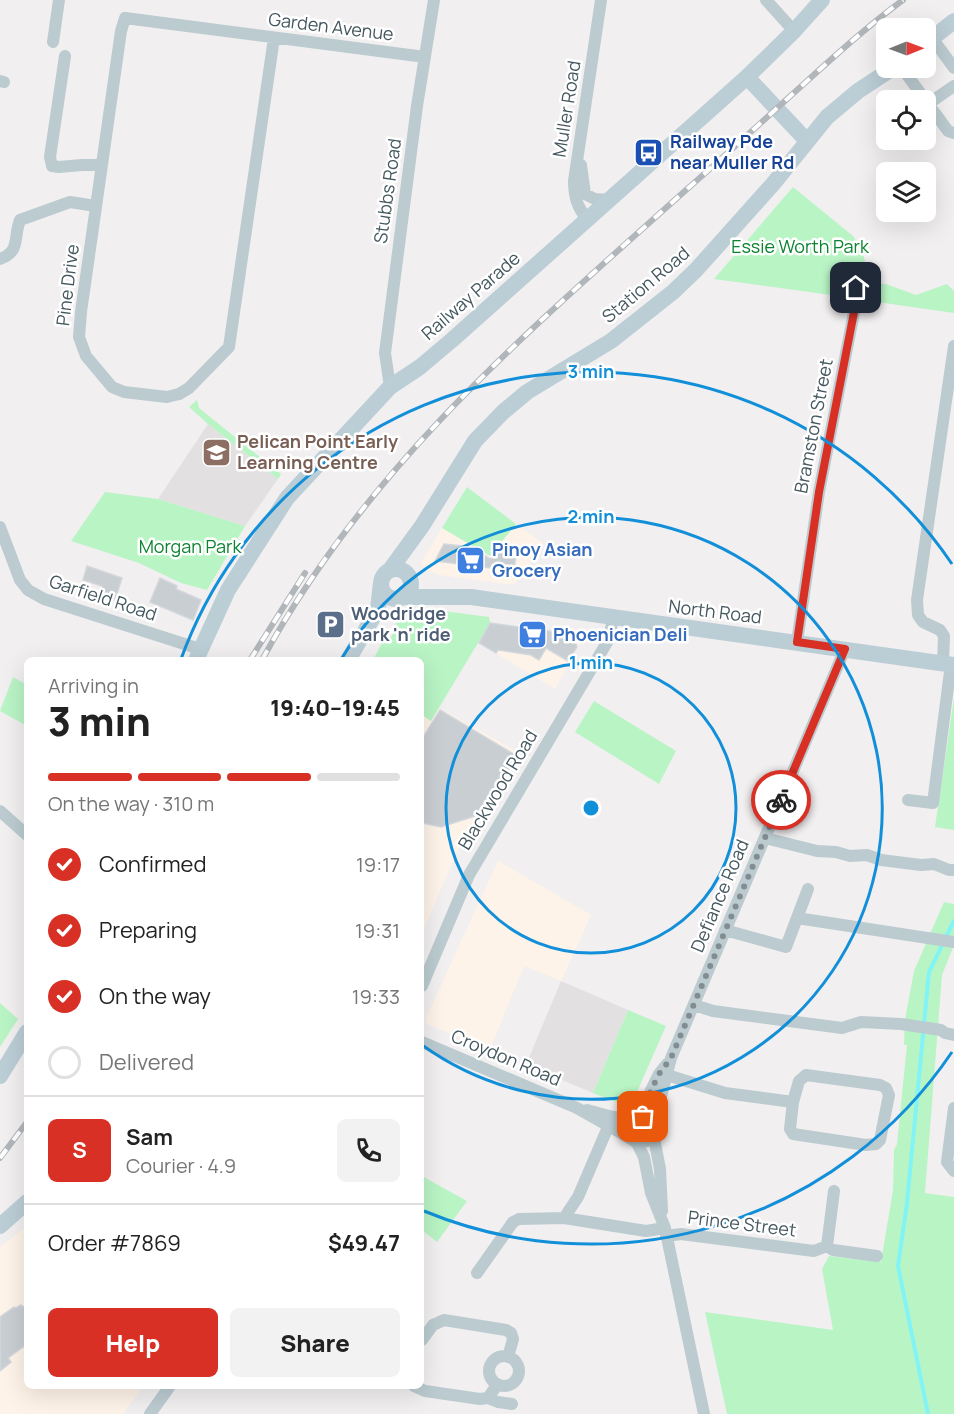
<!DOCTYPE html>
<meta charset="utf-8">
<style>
body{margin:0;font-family:Manrope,sans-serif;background:#f2f2f2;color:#222;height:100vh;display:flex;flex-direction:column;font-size:22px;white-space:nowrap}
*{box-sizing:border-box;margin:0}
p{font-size:20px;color:#767676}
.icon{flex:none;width:33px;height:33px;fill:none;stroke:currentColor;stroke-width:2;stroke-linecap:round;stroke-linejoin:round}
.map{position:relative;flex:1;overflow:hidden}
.side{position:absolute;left:24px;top:657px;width:400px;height:732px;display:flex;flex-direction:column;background:#fff;border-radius:9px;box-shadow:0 6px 24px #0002}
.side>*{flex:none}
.needle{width:39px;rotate:89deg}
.fabs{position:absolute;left:876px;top:18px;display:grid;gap:12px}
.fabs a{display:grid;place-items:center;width:60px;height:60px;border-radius:9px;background:#fff;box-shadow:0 6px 24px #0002;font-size:30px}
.pin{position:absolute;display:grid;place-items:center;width:51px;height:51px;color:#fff;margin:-26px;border-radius:12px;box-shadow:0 3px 9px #0006}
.courier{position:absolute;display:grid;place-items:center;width:60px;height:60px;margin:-30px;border:4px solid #d93025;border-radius:50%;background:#fff;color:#222;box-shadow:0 2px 8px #0007}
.head em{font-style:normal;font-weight:800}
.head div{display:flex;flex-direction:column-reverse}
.head{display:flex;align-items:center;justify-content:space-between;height:102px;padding:0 24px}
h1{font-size:39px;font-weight:800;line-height:45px}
.bar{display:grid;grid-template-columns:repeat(4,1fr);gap:9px 6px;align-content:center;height:72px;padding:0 24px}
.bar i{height:8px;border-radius:4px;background:#e0e0e0}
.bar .active{background:#d93025}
.bar p{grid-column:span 4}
.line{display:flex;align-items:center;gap:15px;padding:0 24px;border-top:2px solid #e0e0e0}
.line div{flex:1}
.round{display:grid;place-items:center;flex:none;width:63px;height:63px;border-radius:9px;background:#f2f2f2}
ol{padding:0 24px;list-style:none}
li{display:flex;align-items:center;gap:18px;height:66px}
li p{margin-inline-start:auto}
li .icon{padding:6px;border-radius:50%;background:#d93025;color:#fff;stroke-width:4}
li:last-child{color:#767676}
li i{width:33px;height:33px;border:3px solid #e0e0e0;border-radius:50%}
.action{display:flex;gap:12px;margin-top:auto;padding:12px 24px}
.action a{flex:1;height:69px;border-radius:9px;background:#d93025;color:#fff;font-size:24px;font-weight:800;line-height:69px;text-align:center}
.action a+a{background:#f2f2f2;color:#222}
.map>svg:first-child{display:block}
.commercial{fill:#fef3e8}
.education{fill:#e3e0e2}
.green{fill:#b9f4c5}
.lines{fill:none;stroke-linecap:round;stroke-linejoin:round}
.stream{stroke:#82f4f6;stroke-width:4}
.building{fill:#c9ced3;stroke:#d3d7dc;stroke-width:1.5}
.street{stroke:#bbcbd0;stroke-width:12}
.secondary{stroke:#bbcdd5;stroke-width:16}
.rail-casing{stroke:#b1b6bb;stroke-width:6}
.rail{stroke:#fff;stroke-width:4;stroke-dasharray:11;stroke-linecap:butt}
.done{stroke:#828d92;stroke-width:6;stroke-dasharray:0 10.8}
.route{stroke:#d93025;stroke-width:8}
.ring{fill:none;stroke:#128fd9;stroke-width:3}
.labels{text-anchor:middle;stroke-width:5;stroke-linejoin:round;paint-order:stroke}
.street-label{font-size:18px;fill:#45585f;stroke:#fff}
.transit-label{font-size:18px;font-weight:bold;fill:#164399;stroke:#fff;text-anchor:start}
.park-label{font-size:18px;fill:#0d8431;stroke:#fff}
.education-label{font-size:18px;font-weight:bold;fill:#785e54;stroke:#fff;text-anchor:start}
.shop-label{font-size:18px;font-weight:bold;fill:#366cbe;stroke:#fff;text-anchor:start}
.service-label{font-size:18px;font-weight:bold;fill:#4e5e75;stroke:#fff;text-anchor:start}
.centre{fill:#128fd9;stroke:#fff;stroke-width:3}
.ring-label{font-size:18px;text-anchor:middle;font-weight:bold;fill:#128fd9;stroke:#fff;stroke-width:5;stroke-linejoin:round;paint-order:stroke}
</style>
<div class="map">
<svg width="954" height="1414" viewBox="0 0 954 1414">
<rect width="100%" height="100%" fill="#f2eff0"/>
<!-- commercial -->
<path class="commercial" d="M516,524l27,19 -29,42 -74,-10 -14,-5 -5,-7 21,-35 48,28z
M490,623l84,11 5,11 -24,44 -76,-46z
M439,708l82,46 -38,63 -23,28 -38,88v-218l9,5z
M498,861l93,54 -30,66 -37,-15 -34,83 -63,-25 -1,-6z
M27,1226v160h116l-20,28h-123v-167z"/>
<!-- education -->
<path class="education" d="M208,424l70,55 -33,47 -87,-27z
M561,981l67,29 -35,83 -67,-28z"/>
<!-- green -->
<path class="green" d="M793,187l60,49 8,12 7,23 -9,-2 -16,6 -5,11 3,19 -10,-10 -117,-16z
M876,284h10l30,11 31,-11 7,7v22l-84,-12 5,-6z
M197,400l2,8 82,66 -3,5 -70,-55 -19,-17z
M467,487l49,37 -26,32 -48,-28z
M105,492l53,7 87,27 -38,64 -26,-7 -42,-20 -68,-22z
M420,608l69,9 1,6 -59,98 -9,-6v-55h-49l13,-25 4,4 7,-13 -3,-6c8,-8 15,-11 26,-12z
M13,677l14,8v41l-27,-15z
M954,698v132l-19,-3z
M594,701l82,50 -17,33 -84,-52z
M944,902l10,2v41l-12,30 -17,218 29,4v217h-227l-22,-102 128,18 -11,-61 7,-13 52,6 12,-72 1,-40 3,-6 10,-99h-3l1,-26 9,-48z
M0,1003l18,16 -18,28z
M628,1010l38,16 -33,75 -10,4 -30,-12z
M422,1176l45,25 -30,41 -15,-12z"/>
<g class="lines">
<!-- stream -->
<path class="stream" d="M928,1414l-30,-148 9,-63 22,-231 25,-51"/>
</g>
<!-- building -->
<path class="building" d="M444,544l27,3 19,12 6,-8 20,3 -2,17 -79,-10z
M87,566l35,12 -7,22 -15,-5 2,-9 -19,-6z
M160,578l17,8 -1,3 25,11 -8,20 -43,-18z
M490,623l82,11 5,13 -9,14 -22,-13 -7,12 -8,-5 -33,-5 -2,3 -17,-10z
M440,710l77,46 -36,58 -40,13 -19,-4v-84z
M27,1303v41l-19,14 3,4 -11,9v-54l14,-10 2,1 5,-3 2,2z"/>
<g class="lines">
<!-- street -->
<path class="street" d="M766,0l28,31
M274,38l-45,309 -40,41 -10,6 -12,3 -43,-5 -12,-5 -26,-31 -7,-19 2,-25 40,-281 4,-13 300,39
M932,38l22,30
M53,42l6,-42
M65,56l-15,101 2,9 7,1 23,-2h20
M902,68l46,63 6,2
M0,81l4,1
M928,104l26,-18
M581,165l4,29 10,5 14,1
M587,219c-10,-12 -13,-23 -13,-38l27,-181
M0,259c21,-8 13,-21 20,-39l50,-18 26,4
M390,387l-5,-34 32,-247 17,-106
M0,527l20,53 8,10 16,9 156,50
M797,642l22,-150 37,-190v-14
M943,663l1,-27 -4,-6 -17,-8 -5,-7 -1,-15 37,-254
M908,800l25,3 18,-139
M0,811l27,24
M765,838l52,13 19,1 14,4 17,-1 14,5 40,5 13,-1 15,6h5
M797,918l157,24
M725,930l61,17 22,-58
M422,986l47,-111 140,-236 4,-21
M694,1005l19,6 129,17 19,-6 40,2 40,6 4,3 9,2
M422,1042l155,66 53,30
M667,1075l58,18 68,9 -3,27 3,5 73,11 10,-1 4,-4 9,-45 -3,-7 -6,-3 -74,-10 -7,6 -6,21
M954,1108l-7,54 7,9
M587,1110c11,3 22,7 33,8 11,2 30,-7 33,10 1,6 -2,9 -6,13l-10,2 -7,-5 -2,-12 5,-7
M638,1117l21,-43 8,-10
M653,1127l18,-69 174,-409
M653,1133l7,36 2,42
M637,1143l7,14 7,36 14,35 39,186
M564,1218l82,13 19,-3
M666,1236l15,-2 133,17 13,-5 7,-55
M827,1246l6,4 44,6
M477,1273l36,-51 6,-3 45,-1 14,-21 30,-70
M422,1340l11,-15 11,-5 62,10 5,3 2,6 -5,18
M489 1371a15 15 0 1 1 30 0a15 15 0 1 1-30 0Z
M414,1386l11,5 55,8 8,-1 9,-13
M488,1398l10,4 14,2
M150,1414l20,-28"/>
<!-- secondary -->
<path class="secondary" d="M926,43l28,-22
M747,77l59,63
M381 584a15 15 0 1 1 30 0a15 15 0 1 1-30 0Z
M390,570l32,-44 53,-85 28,-29 24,-20 84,-51 62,-49 23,-22 77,-86 54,-67 31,-26 35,-23
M402,597h69l483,68
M196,660l32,-70 59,-92 103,-111 30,-20 32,-27 295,-263 47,-46 28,-31
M348,660l30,-51 3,-26
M0,1076l27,-44
M0,1226l27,-24"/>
<defs>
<path id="rail" d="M250,660l55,-87
M262,660c105,-193 263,-326 424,-470 41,-36 81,-73 121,-109 31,-28 62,-56 96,-81
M0,1158l27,-36"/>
</defs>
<!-- rail casing -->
<use href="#rail" class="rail-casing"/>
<!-- rail -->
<use href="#rail" class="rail"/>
</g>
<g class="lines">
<!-- done -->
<path class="done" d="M643,1117h-5l21,-43 12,-16 110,-258"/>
<!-- route -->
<path class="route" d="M781,800l64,-151 -48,-7 22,-150 37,-190v-14"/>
</g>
<!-- distance rings -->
<g class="ring">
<circle cx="591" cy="808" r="145"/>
<path d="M342 658A291 291 0 1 1 422 1045"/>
<path d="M952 1052A436 436 0 0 1 424 1211M181 659A436 436 0 0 1 952 564"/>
</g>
<!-- icons -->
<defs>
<symbol id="bus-square" viewBox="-11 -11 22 22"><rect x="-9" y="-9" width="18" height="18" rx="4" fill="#1a4fb4" stroke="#fff"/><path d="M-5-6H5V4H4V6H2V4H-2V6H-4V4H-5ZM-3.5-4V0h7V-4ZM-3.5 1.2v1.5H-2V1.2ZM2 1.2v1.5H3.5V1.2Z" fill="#fff"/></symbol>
<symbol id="school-square" viewBox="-11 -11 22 22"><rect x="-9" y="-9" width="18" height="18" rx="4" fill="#8d6e63" stroke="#fff"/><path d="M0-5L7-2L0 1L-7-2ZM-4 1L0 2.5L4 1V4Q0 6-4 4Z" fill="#fff"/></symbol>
<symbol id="supermarket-square" viewBox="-11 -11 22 22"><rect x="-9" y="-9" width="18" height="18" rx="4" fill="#3f7fe0" stroke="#fff"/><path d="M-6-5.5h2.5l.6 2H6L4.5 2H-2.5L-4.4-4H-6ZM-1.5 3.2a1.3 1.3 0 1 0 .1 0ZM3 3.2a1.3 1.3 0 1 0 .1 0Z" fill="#fff"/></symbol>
<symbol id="parking-square" viewBox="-11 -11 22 22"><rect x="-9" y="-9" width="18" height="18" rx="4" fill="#5c6f8a" stroke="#fff"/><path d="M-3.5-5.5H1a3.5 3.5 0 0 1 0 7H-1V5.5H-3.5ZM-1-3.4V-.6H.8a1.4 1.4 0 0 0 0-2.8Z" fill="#fff"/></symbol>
</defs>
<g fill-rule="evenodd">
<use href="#bus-square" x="632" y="136" width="33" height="33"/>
<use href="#school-square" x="200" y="436" width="33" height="33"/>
<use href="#supermarket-square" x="454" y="544" width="33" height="33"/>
<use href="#parking-square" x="314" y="608" width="33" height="33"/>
<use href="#supermarket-square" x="516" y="618" width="33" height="33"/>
</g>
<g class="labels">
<!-- street labels -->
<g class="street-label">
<text transform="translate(331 27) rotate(7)" y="6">Garden Avenue</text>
<text transform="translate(567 109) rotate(-81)" y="6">Muller Road</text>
<text transform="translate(388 191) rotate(-82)" y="6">Stubbs Road</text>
<text transform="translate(68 285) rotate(-83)" y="6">Pine Drive</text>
<text transform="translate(646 285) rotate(-40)" y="6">Station Road</text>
<text transform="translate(471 296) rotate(-41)" y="6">Railway Parade</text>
<text transform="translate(814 426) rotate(-79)" y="6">Bramston Street</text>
<text transform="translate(103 598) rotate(18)" y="6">Garfield Road</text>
<text transform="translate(715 612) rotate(7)" y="6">North Road</text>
<text transform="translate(498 790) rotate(-59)" y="6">Blackwood Road</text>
<text transform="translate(720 896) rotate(-67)" y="6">Defiance Road</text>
<text transform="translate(506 1058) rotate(23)" y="6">Croydon Road</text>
<text transform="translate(742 1224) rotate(7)" y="6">Prince Street</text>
</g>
<!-- transit labels -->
<g class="transit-label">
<text x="670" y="148">Railway Pde<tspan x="670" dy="21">near Muller Rd</tspan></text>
</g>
<!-- park labels -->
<g class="park-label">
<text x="800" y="253">Essie Worth Park</text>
<text x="190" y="553">Morgan Park</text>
</g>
<!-- education labels -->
<g class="education-label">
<text x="237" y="448">Pelican Point Early<tspan x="237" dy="21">Learning Centre</tspan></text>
</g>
<!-- shop labels -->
<g class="shop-label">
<text x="492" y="556">Pinoy Asian<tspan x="492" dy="21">Grocery</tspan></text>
<text x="553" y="641">Phoenician Deli</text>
</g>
<!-- service labels -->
<g class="service-label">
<text x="351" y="620">Woodridge<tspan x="351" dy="21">park 'n' ride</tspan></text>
</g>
</g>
<circle cx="591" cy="808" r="9" class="centre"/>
<g class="ring-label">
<text x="591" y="378">3 min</text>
<text x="591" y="523">2 min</text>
<text x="591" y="669">1 min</text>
</g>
</svg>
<div class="fabs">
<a><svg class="needle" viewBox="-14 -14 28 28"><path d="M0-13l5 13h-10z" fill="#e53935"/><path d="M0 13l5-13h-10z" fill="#767676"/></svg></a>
<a><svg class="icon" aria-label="locate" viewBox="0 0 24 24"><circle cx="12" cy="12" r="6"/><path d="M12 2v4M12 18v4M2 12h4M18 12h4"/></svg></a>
<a><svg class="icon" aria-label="layers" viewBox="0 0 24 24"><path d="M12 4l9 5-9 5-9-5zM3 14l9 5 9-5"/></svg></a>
</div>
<div class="pin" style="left:643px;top:1117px;background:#ea580c"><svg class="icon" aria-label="bag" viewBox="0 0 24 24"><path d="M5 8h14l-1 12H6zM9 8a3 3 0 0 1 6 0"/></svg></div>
<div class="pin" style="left:856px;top:288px;background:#1f2937"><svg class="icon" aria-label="home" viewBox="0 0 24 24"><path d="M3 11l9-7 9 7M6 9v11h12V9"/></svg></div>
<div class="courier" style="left:781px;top:800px"><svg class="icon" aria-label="bike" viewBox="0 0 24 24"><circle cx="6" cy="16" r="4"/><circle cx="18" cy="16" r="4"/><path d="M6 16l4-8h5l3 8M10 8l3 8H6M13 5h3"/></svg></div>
<section class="side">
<div class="head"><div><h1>3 min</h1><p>Arriving in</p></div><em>19:40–19:45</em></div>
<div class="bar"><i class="active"></i><i class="active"></i><i class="active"></i><i></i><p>On the way · 310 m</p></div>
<ol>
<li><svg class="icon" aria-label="check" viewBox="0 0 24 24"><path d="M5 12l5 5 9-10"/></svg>Confirmed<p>19:17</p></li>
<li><svg class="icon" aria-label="check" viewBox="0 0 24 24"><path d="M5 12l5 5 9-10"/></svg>Preparing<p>19:31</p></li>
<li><svg class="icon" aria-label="check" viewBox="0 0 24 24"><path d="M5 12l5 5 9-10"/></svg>On the way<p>19:33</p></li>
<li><i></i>Delivered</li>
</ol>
<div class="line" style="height:108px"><b class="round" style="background:#d93025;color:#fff">S</b><div><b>Sam</b><p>Courier · 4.9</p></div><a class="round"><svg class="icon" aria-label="phone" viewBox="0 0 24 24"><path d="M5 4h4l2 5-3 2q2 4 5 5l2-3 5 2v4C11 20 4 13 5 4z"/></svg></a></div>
<div class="line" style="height:78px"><div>Order #7869</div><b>$49.47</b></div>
<div class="action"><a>Help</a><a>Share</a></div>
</section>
</div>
